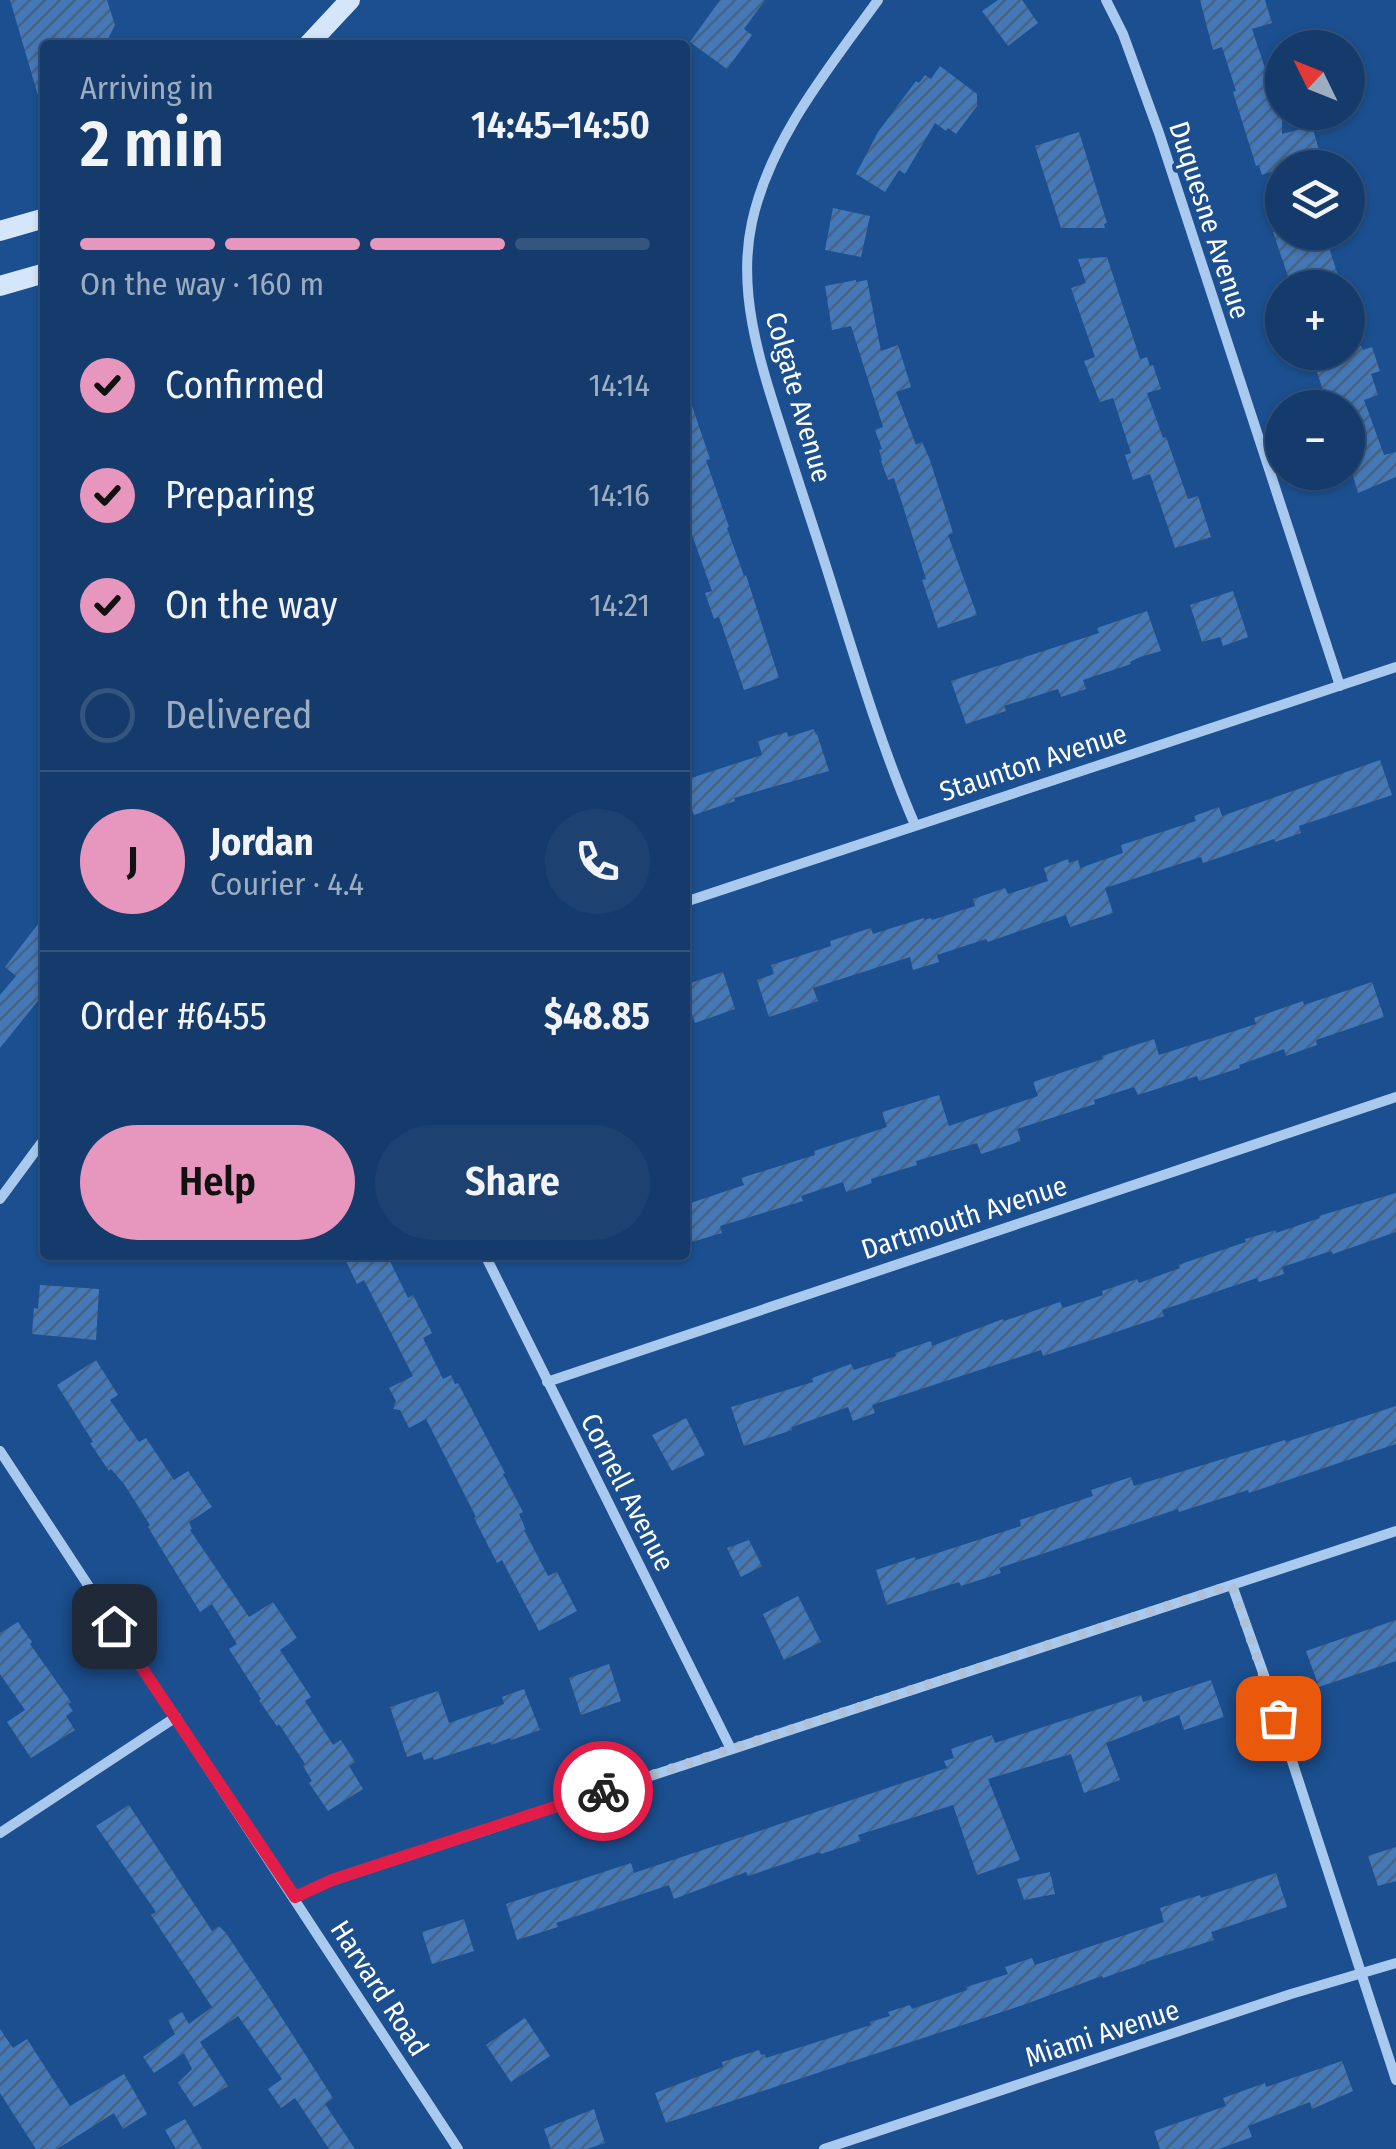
<!DOCTYPE html>
<meta charset="utf-8">
<style>
body{margin:0;font-family:"Fira Sans Condensed",sans-serif;background:#1d4271;color:#f1f3f6;height:100vh;display:flex;flex-direction:column;font-size:38px;white-space:nowrap}
*{box-sizing:border-box;margin:0}
p{font-size:32px;color:#9dadc1}
.icon{flex:none;width:55px;height:55px;fill:none;stroke:currentColor;stroke-width:2;stroke-linecap:round;stroke-linejoin:round}
.map{position:relative;flex:1;overflow:hidden}
.side{position:absolute;left:40px;top:40px;width:650px;height:1220px;display:flex;flex-direction:column;background:#143b6b;border-radius:10px;box-shadow:0 2px 8px #0004,0 0 0 2px #33557e}
.side>*{flex:none}
.needle{width:65px;rotate:313deg}
.buttons{position:absolute;left:1265px;top:30px;display:grid;gap:20px}
.buttons a{display:grid;place-items:center;width:100px;height:100px;border-radius:50%;background:#143b6b;box-shadow:0 2px 8px #0004,0 0 0 2px #33557e;font-size:50px}
.pin{position:absolute;display:grid;place-items:center;width:85px;height:85px;color:#fff;margin:-42px;border-radius:20px;box-shadow:0 5px 15px #0006}
.courier{position:absolute;display:grid;place-items:center;width:100px;height:100px;margin:-50px;border:8px solid #e11d48;border-radius:50%;background:#fff;color:#222;box-shadow:0 2px 12px #0007}
.summary em{font-style:normal;font-weight:600}
.summary div{display:flex;flex-direction:column-reverse}
.summary{display:flex;align-items:center;justify-content:space-between;height:170px;padding:0 40px}
h1{font-size:65px;font-weight:600;line-height:75px}
.bar{display:grid;grid-template-columns:repeat(4,1fr);gap:15px 10px;align-content:center;height:120px;padding:0 40px}
.bar i{height:12px;border-radius:8px;background:#33557e}
.bar .active{background:#e797bd}
.bar p{grid-column:span 4}
.line{display:flex;align-items:center;gap:25px;padding:0 40px;border-top:2px solid #33557e}
.line div{flex:1}
.round{display:grid;place-items:center;flex:none;width:105px;height:105px;border-radius:52px;background:#1d4271}
ol{padding:0 40px;list-style:none}
li{display:flex;align-items:center;gap:30px;height:110px}
li p{margin-inline-start:auto}
li .icon{padding:10px;border-radius:50%;background:#e797bd;color:#111;stroke-width:4}
li:last-child{color:#9dadc1}
li i{width:55px;height:55px;border:5px solid #33557e;border-radius:50%}
.action{display:flex;gap:20px;margin-top:auto;padding:20px 40px}
.action a{flex:1;height:115px;border-radius:60px;background:#e797bd;color:#111;font-size:40px;font-weight:600;line-height:115px;text-align:center}
.action a+a{background:#1d4271;color:#f1f3f6}
.map>svg:first-child{display:block}
.building{fill:url(#building-hatch)}
.lines{fill:none;stroke-linecap:round;stroke-linejoin:round}
.minor{stroke:#a9c9ee;stroke-width:10}
.secondary{stroke:#d6e6fa;stroke-width:20}
.done{stroke:#afc1d8;stroke-width:10;stroke-dasharray:0 18}
.route{stroke:#e11d48;stroke-width:12}
.labels{text-anchor:middle;stroke-width:8;stroke-linejoin:round;paint-order:stroke}
.street-label{font-size:28px;fill:#fff;stroke:#1b4f8f}
</style>
<div class="map">
<svg width="1396" height="2149" viewBox="0 0 1396 2149">
<defs>
<pattern id="building-hatch" width="6" height="6" patternUnits="userSpaceOnUse" patternTransform="scale(2.5)"><rect width="6" height="6" fill="#4478b7"/><path d="M-1 1l2-2M0 6l6-6M5 7l2-2" fill="none" stroke="#486282"/></pattern>
</defs>
<rect width="100%" height="100%" fill="#1b4f8f"/>
<!-- building -->
<path class="building" d="M10,0h97l8,25 -10,20h-60v53l-6,1z
M720,0h45l-21,29 8,6 -25,34 -37,-27z
M998,0h24l16,23 -30,23 -26,-35z
M1200,0h65l7,23 -20,6 19,57 5,-2 6,19v31l23,-6 1,3 7,-2 11,39h-42l-20,7 -3,-10 -3,1 -23,-74 3,-1 -14,-44 -9,3z
M940,66l37,28v12l-21,28 -8,-6 -2,3 -11,-8 -30,51 -6,-4 -14,22 -29,-18 22,-42 38,-51 3,2 6,-8 6,4z
M1079,132l28,91 -3,1 1,4h-44l-26,-82z
M833,208l37,8 -9,41 -36,-7z
M1273,232h51l18,56h-50z
M1107,257l33,102 7,-2 3,9 3,-1 8,24 -14,4 16,45 3,-1 22,62 10,-3 13,41 -36,11 -25,-74 -17,6 -8,-25 6,-2 -18,-55 -13,4 -16,-41 11,-4 -24,-69 15,-5 -8,-24z
M856,280v2l11,-2 14,71 17,-6 13,42 -15,5 20,53 6,-3 8,18 23,73 -5,2 29,80 -39,13 -16,-48 4,-1 -32,-101 -6,2 -7,-19 1,-1 -3,-10 3,-1 -7,-19 8,-3 -32,-101 -19,4 -7,-44z
M1361,346l2,4 9,-3 8,24 -9,3 7,21 -14,5 20,55 12,-3v25l-38,16 -10,-34v-51h-14l-5,-14 -4,2 -11,-33z
M689,397l21,62 -4,1 23,67 -2,1 17,48 2,-1 33,103 -35,12 -25,-73 -5,2 -9,-26 7,-2 -27,-76v-117z
M1233,591l15,46 -25,9 -3,-9 -18,5 -12,-37z
M1147,611l14,40 -21,6 -10,5 1,2 -48,16 3,9 -25,8 -3,-8 -54,17 2,5 -40,13 -15,-43 148,-48 -2,-5z
M814,729l2,6 1,-1 12,37 -95,27 1,3 -41,14 -9,-27v-8l77,-25 -4,-14 29,-9 1,5z
M1380,760l12,35 -93,31 2,7 -26,9 -1,-3 -71,24 -2,-6 -96,31 8,25 -43,14 -4,-12 -78,27 -2,-3 -49,16 2,7 -26,8 -3,-13 -97,31 5,13 -49,16 -12,-37 17,-6 -3,-9 60,-19 -1,-5 41,-13 2,6 51,-16v2l7,-2 1,2 43,-14 -2,-7 32,-11 3,6 40,-13 -4,-13 24,-9 1,4 9,-3 2,8 43,-15 -2,-8 75,-24 -2,-5 25,-9 3,9z
M45,915v77l-45,56v-53l16,-19 -11,-9z
M723,972l12,37 -40,14 -10,-31v-7z
M1372,982l12,35 -68,23 1,5 -31,11 -2,-7 -45,16 1,3 -41,13 -2,-5 -59,19 -4,-8 -40,13 1,4 -78,25 4,12 -40,13 -4,-11 -61,18 1,4 -46,14 1,4 -26,9 -3,-10 -42,14 2,5 -83,25 2,7 -37,11v-39l59,-20 -3,-7 74,-23 -1,-4 73,-24 -5,-15 57,-17 10,31 89,-30 -5,-14 70,-23 -1,-3 52,-17 5,16 97,-31 -2,-6 49,-17 1,4z
M1396,1193v39l-63,22 -2,-3 -49,16 2,7 -25,8 -2,-4 -95,32 2,6 -48,16 -73,24 -2,-6 -169,55 3,8 -22,8 -5,-14 -56,20v3l-48,16 -13,-39 82,-25 -1,-4 39,-14 3,6 42,-14 -1,-3 36,-12 1,5 71,-27 1,2 56,-19 3,6 40,-13 -1,-4 35,-12 2,4 41,-15 -2,-3 68,-23 -1,-3 31,-9v3l44,-15 -1,-2z
M343,1255h44l21,43 5,-3 19,38 -9,5 20,41 8,-4 4,9 3,-1 47,90 -2,1 20,38 -4,2 7,16h-2l24,46 9,-4 20,39 -38,20 -37,-71 -5,3 -23,-45 2,-1 -50,-98 -17,9 -9,-18 -7,-1 3,-8 -7,-13 24,-12 -49,-96 -7,4z
M40,1285l59,4 -3,51 -64,-6 2,-26 4,1z
M96,1360l22,35 -8,5 29,42 7,-4 28,42 14,-9 24,36 -23,15 3,7 -2,1 59,87 24,-15 24,36 -17,12 31,47 -6,4 28,44 8,-5 14,22 -6,4 14,23 -35,22 -19,-28 3,-2 -9,-15 2,-2 -26,-40 -2,2 -8,-11 -10,-15 2,-1 -32,-50 8,-5 -25,-40 -12,8 -52,-85 2,-2 -26,-41 -13,-15 -2,2 -19,-28 3,-1 -36,-57z
M1396,1406v38l-147,49 -1,-3 -69,22 -1,-3 -179,59 2,5 -40,13 -2,-4 -72,23 -11,-35 39,-13 1,3 105,-34 -1,-6 73,-24 -2,-6 40,-13 3,9 151,-46 1,2z
M686,1418l19,37 -33,16 -20,-36z
M749,1540l13,26 -21,11 -14,-29z
M798,1596l23,46 -37,18 -21,-46z
M1396,1620v41l-77,26 -13,-36z
M18,1622l14,20 -2,2 41,58 -3,2 5,7 -7,5 9,14 -44,28 -24,-36 18,-12 -25,-36v-41z
M609,1664l12,37 -40,14 -12,-37z
M1211,1680l13,37 -40,13 -5,-15 -73,28 14,37 -36,13 -13,-39 -83,25 32,81 -43,15 -24,-70 -95,30 3,6 -40,13 -1,-2 -72,24 -2,-4 -72,27 -5,-14 -113,38 2,4 -41,13 -11,-36 125,-41 3,10 313,-105 -3,-7 10,-3 -3,-9 41,-14 3,8 146,-48 2,7z
M524,1689l16,41 -29,10 -1,-2 -19,7 -1,-3 -56,18 -1,-3 -9,3 -3,-8 -14,5 -17,-50 48,-16 11,32 55,-19 -2,-7z
M129,1805l83,126 7,-5 7,7 40,60 67,105 -8,6 30,45h-26l-34,-51 -14,10 -13,-19 14,-10 -44,-63 -38,26 28,44 -34,21 -16,-24 14,-14 -8,-16 -30,20 -11,-16 32,-23 -7,-14 14,-8 7,12 23,-17 -61,-92 5,-3 -60,-86z
M1396,1847v34l-18,5 -10,-30z
M1050,1872l5,22 -31,6 -7,-21z
M1276,1873l11,34 -76,25 3,8 -69,22 1,1 -43,15 -1,-2 -79,29 -357,118 -11,-30 68,-26 -1,-5 37,-12 2,5 4,-1 1,4 105,-33 -1,-3 20,-6 -2,-4 22,-7 2,4 55,-19 -1,-3 42,-13 -3,-7 27,-9 3,7 129,-43 -4,-14 40,-13 1,3z
M464,1919l10,32 -42,13 -10,-32z
M525,2018l25,38 -39,26 -25,-37z
M0,2029l13,19 14,-9 43,67 54,-32 23,40 -24,15 -9,-16 -57,36h-21l-36,-56z
M1342,2061l11,30 -41,18 -2,-7 -62,24 4,11 -33,12h-59l-6,-18 72,-25 -3,-8 42,-15 1,4z
M594,2109l11,34 -18,6h-36l-7,-20z
M185,2119l17,30h-26l-11,-19z"/>
<g class="lines">
<!-- minor -->
<path class="minor" d="M878,0c-49,68 -108,139 -126,222 -16,73 10,146 32,215 13,41 27,82 40,123 28,88 54,179 91,265
M1106,0l17,34 36,99 181,553
M685,902l711,-235
M0,1199l45,-61
M485,1255l246,494
M547,1382l849,-285
M0,1451l458,698
M1232,1585l34,96 130,399
M0,1833l176,-116
M295,1897l36,-16 1065,-350
M824,2149l467,-155 105,-31"/>
<!-- secondary -->
<path class="secondary" d="M308,45l42,-45
M0,231l45,-13
M0,286l45,-13"/>
</g>
<g class="lines">
<!-- done -->
<path class="done" d="M603,1791l629,-206 46,133"/>
<!-- route -->
<path class="route" d="M114,1626l181,271 37,-17 271,-89"/>
</g>
<g class="labels">
<!-- street labels -->
<g class="street-label">
<text transform="translate(1210 220) rotate(72)" y="10">Duquesne Avenue</text>
<text transform="translate(799 397) rotate(74)" y="10">Colgate Avenue</text>
<text transform="translate(1033 762) rotate(-18)" y="10">Staunton Avenue</text>
<text transform="translate(964 1217) rotate(-18)" y="10">Dartmouth Avenue</text>
<text transform="translate(628 1492) rotate(63)" y="10">Cornell Avenue</text>
<text transform="translate(380 1988) rotate(57)" y="10">Harvard Road</text>
<text transform="translate(1102 2033) rotate(-18)" y="10">Miami Avenue</text>
</g>
</g>
</svg>
<div class="buttons">
<a><svg class="needle" viewBox="-14 -14 28 28"><path d="M0-13l5 13h-10z" fill="#e53935"/><path d="M0 13l5-13h-10z" fill="#9dadc1"/></svg></a>
<a><svg class="icon" aria-label="layers" viewBox="0 0 24 24"><path d="M12 4l9 5-9 5-9-5zM3 14l9 5 9-5"/></svg></a>
<a>+</a>
<a>−</a>
</div>
<div class="pin" style="left:1278px;top:1718px;background:#ea580c"><svg class="icon" aria-label="bag" viewBox="0 0 24 24"><path d="M5 8h14l-1 12H6zM9 8a3 3 0 0 1 6 0"/></svg></div>
<div class="pin" style="left:114px;top:1626px;background:#1f2937"><svg class="icon" aria-label="home" viewBox="0 0 24 24"><path d="M3 11l9-7 9 7M6 9v11h12V9"/></svg></div>
<div class="courier" style="left:603px;top:1791px"><svg class="icon" aria-label="bike" viewBox="0 0 24 24"><circle cx="6" cy="16" r="4"/><circle cx="18" cy="16" r="4"/><path d="M6 16l4-8h5l3 8M10 8l3 8H6M13 5h3"/></svg></div>
<section class="side">
<div class="summary"><div><h1>2 min</h1><p>Arriving in</p></div><em>14:45–14:50</em></div>
<div class="bar"><i class="active"></i><i class="active"></i><i class="active"></i><i></i><p>On the way · 160 m</p></div>
<ol>
<li><svg class="icon" aria-label="check" viewBox="0 0 24 24"><path d="M5 12l5 5 9-10"/></svg>Confirmed<p>14:14</p></li>
<li><svg class="icon" aria-label="check" viewBox="0 0 24 24"><path d="M5 12l5 5 9-10"/></svg>Preparing<p>14:16</p></li>
<li><svg class="icon" aria-label="check" viewBox="0 0 24 24"><path d="M5 12l5 5 9-10"/></svg>On the way<p>14:21</p></li>
<li><i></i>Delivered</li>
</ol>
<div class="line" style="height:180px"><b class="round" style="background:#e797bd;color:#111">J</b><div><b>Jordan</b><p>Courier · 4.4</p></div><a class="round"><svg class="icon" aria-label="phone" viewBox="0 0 24 24"><path d="M5 4h4l2 5-3 2q2 4 5 5l2-3 5 2v4C11 20 4 13 5 4z"/></svg></a></div>
<div class="line" style="height:130px"><div>Order #6455</div><b>$48.85</b></div>
<div class="action"><a>Help</a><a>Share</a></div>
</section>
</div>
